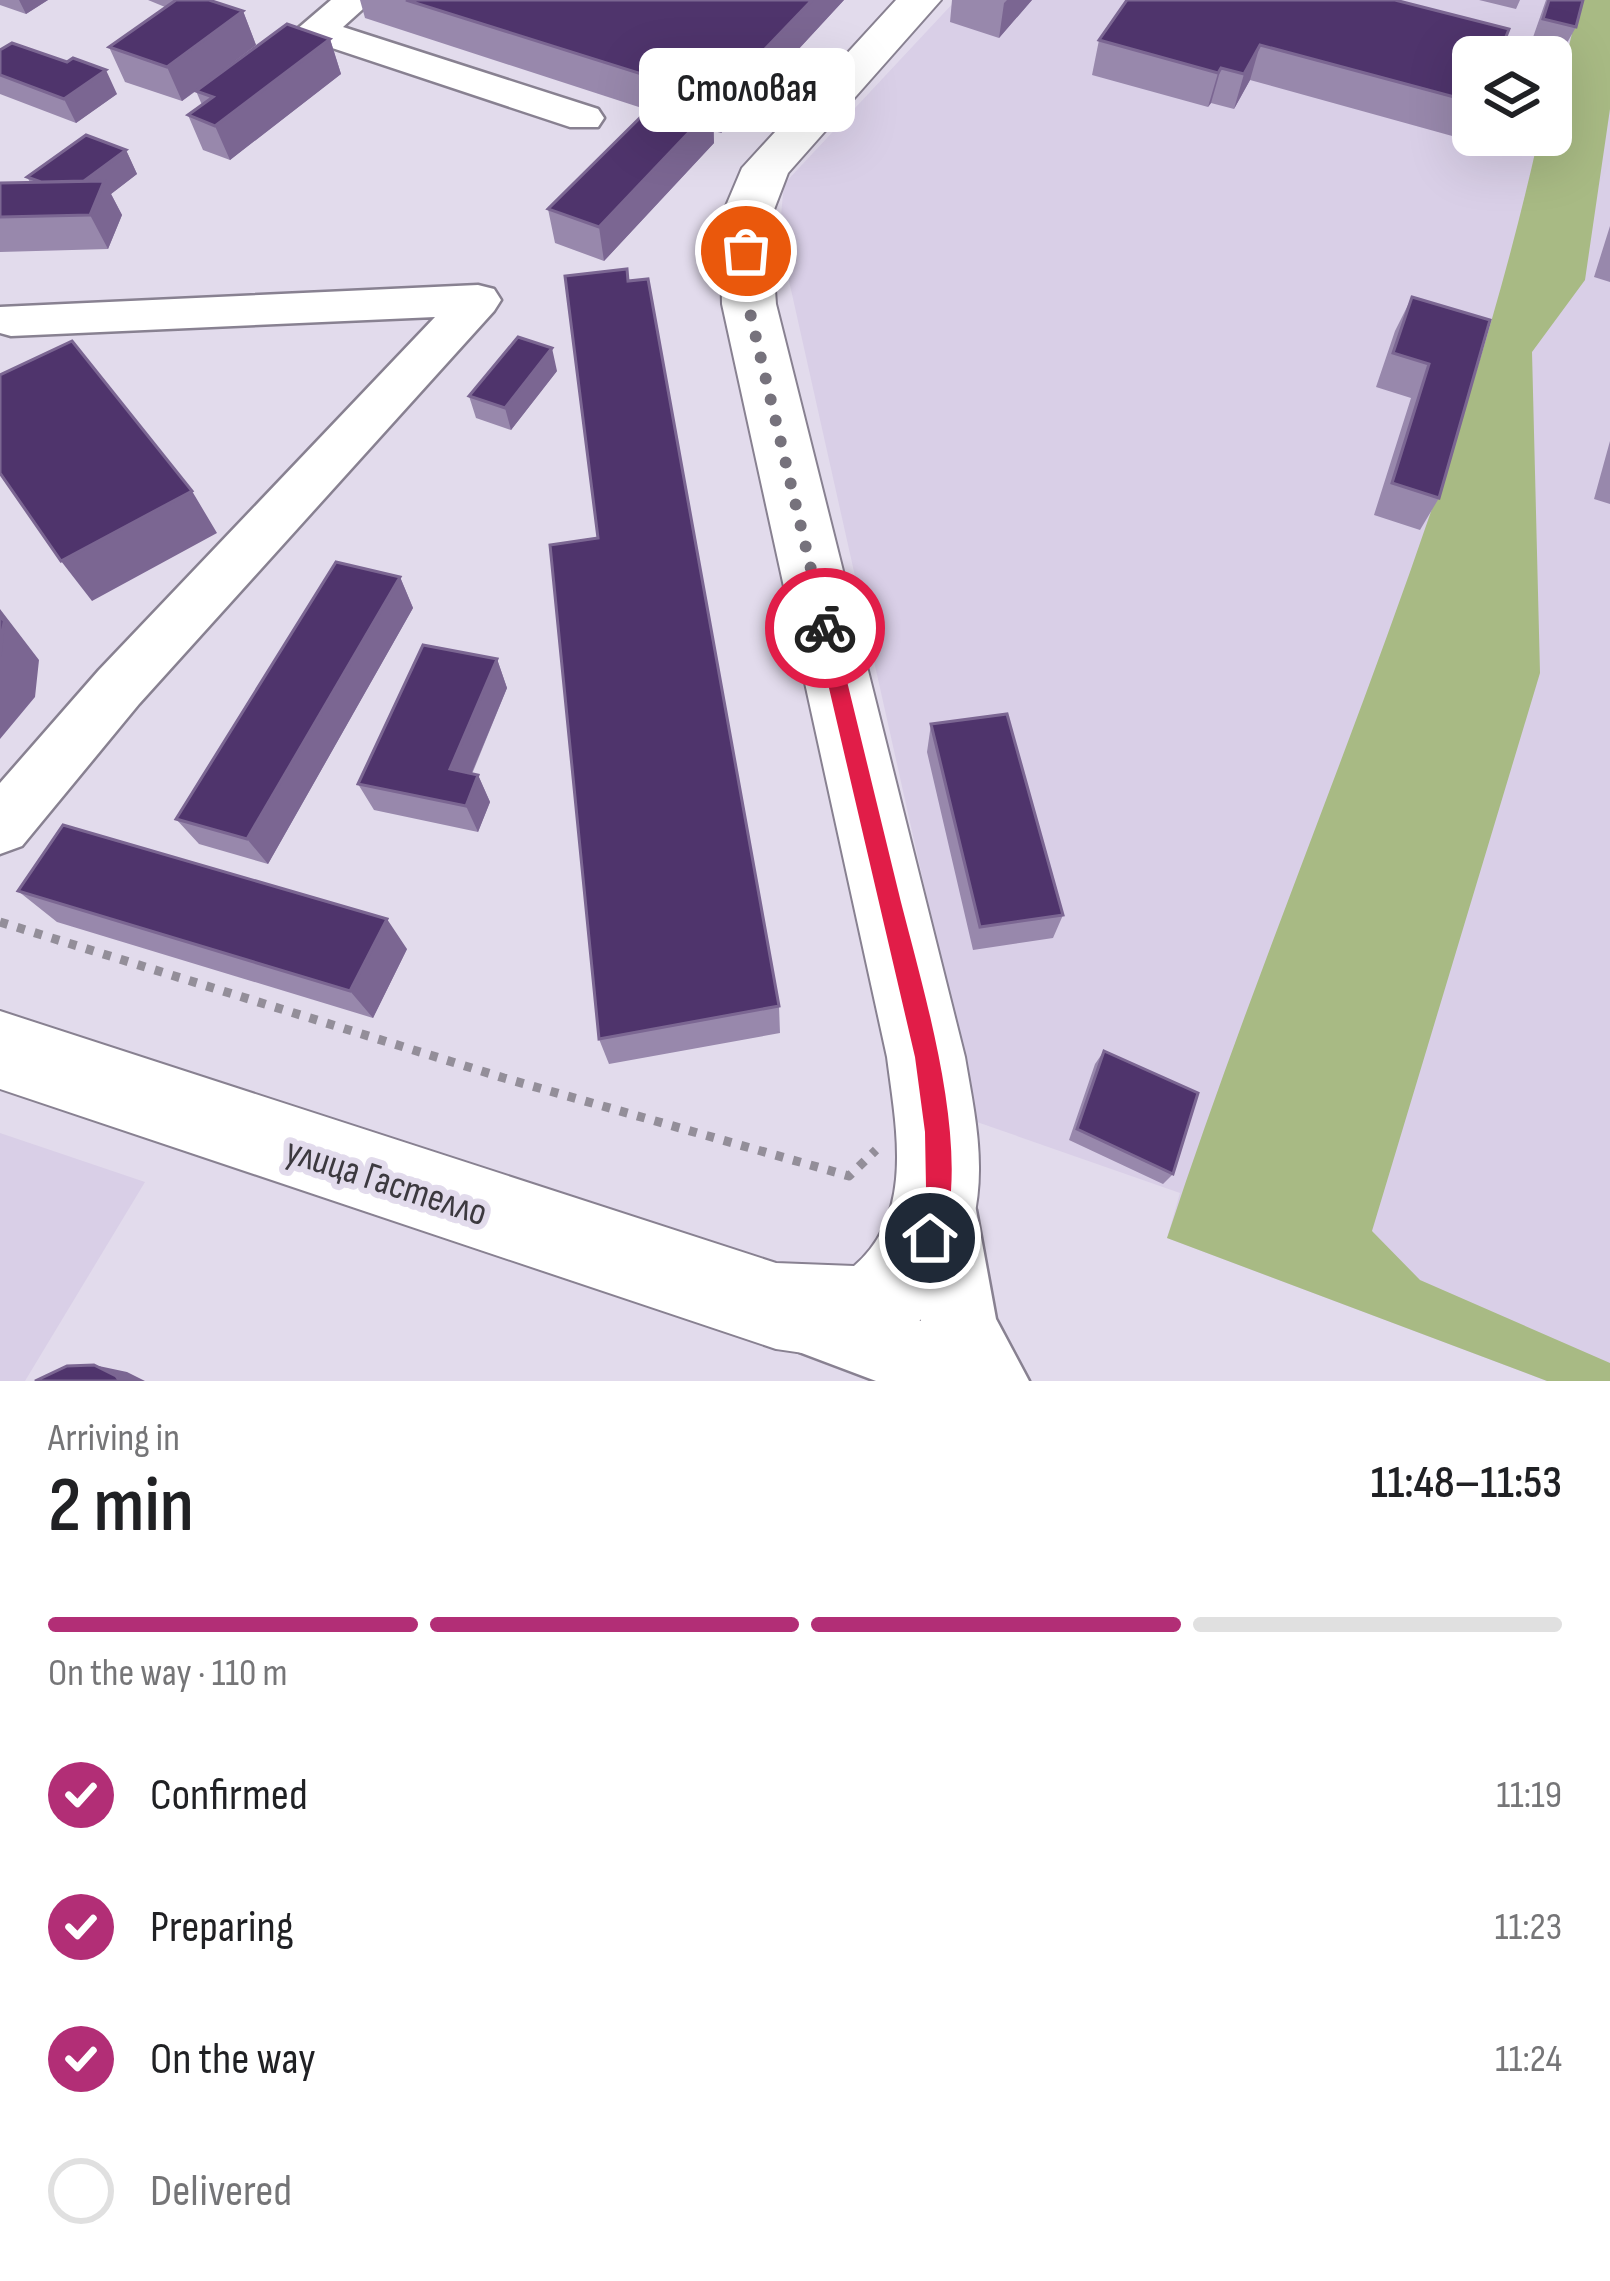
<!DOCTYPE html>
<meta charset="utf-8">
<style>
body{margin:0;font-family:"Sofia Sans Condensed",sans-serif;background:#f2f2f2;color:#202124;height:100vh;display:flex;flex-direction:column;font-size:45px;white-space:nowrap}
*{box-sizing:border-box;margin:0}
p{font-size:39px;color:#757577}
.icon{flex:none;width:66px;height:66px;fill:none;stroke:currentColor;stroke-width:2;stroke-linecap:round;stroke-linejoin:round}
.map{position:relative;height:1381px;overflow:hidden}
.panel{display:flex;flex-direction:column;background:#fff;flex:1}
.panel>*{flex:none}
.buttons{position:absolute;left:1452px;top:36px;display:grid;gap:24px}
.buttons a{display:grid;place-items:center;width:120px;height:120px;border-radius:18px;background:#fff;box-shadow:0 12px 48px #0002;font-size:60px}
.pin{position:absolute;display:grid;place-items:center;width:102px;height:102px;color:#fff;margin:-51px;border:6px solid #fff;border-radius:50%;box-shadow:0 3px 12px #0007}
.courier{position:absolute;display:grid;place-items:center;width:120px;height:120px;margin:-60px;border:9px solid #e11d48;border-radius:50%;background:#fff;color:#222;box-shadow:0 3px 15px #0007}
.bubble{position:absolute;height:84px;border-radius:18px;background:#fff;box-shadow:0 12px 48px #0002;font-size:39px;font-weight:600;line-height:84px;text-align:center}
.overview em{font-style:normal;font-weight:600}
.overview div{display:flex;flex-direction:column-reverse}
.overview{display:flex;align-items:center;justify-content:space-between;height:204px;padding:0 48px}
h1{font-size:78px;font-weight:600;line-height:90px}
.bar{display:grid;grid-template-columns:repeat(4,1fr);gap:18px 12px;align-content:center;height:144px;padding:0 48px}
.bar i{height:15px;border-radius:9px;background:#e0e0e0}
.bar .selected{background:#b22e76}
.bar p{grid-column:span 4}
ol{padding:0 48px;list-style:none}
li{display:flex;align-items:center;gap:36px;height:132px}
li p{margin-inline-start:auto}
li .icon{padding:12px;border-radius:50%;background:#b22e76;color:#fff;stroke-width:4}
li:last-child{color:#757577}
li i{width:66px;height:66px;border:6px solid #e0e0e0;border-radius:50%}
.map>svg:first-child{display:block}
.built{fill:#d9cfe7;fill-rule:evenodd}
.green{fill:#a8ba84}
.lines{fill:none;stroke-linecap:round;stroke-linejoin:round}
.minor-casing{stroke:#888191;stroke-width:5}
.major-casing{stroke:#888191;stroke-width:4}
.path{stroke:#938e99;stroke-width:9;stroke-dasharray:8 10;stroke-linecap:butt}
.minor{fill:#fff;fill-rule:evenodd}
.major{fill:#fff;fill-rule:evenodd}
.wall{fill:#9888ac}
.shaded-wall{fill:#7b6692}
.building{fill:#4f346c;stroke:#7b6692;stroke-width:3}
.route{fill:#e11d48}
.done{stroke:#76727c;stroke-width:12;stroke-dasharray:0 21.6}
.labels{text-anchor:middle;stroke-width:12;stroke-linejoin:round;paint-order:stroke}
.near-street-label{font-size:39px;fill:#3c393f;stroke:#e2dbec}
</style>
<div class="map">
<svg width="1610" height="1381" viewBox="0 0 1610 1381">
<rect width="100%" height="100%" fill="#e2dbec"/>
<!-- built -->
<path class="built" d="M956,0h654v1381h-63l-380,-143 13,-45 -203,-71 -198,-886 5,-52zM1473,57h78v78h-78z
M0,1133l145,49 -120,199h-25z"/>
<!-- green -->
<path class="green" d="M1580,0h30v109l-25,171 -53,72 8,321 -168,558 48,49 190,83v18h-63l-380,-143c121,-369 288,-722 372,-1103h12v-78l17,-7z"/>
<g class="lines">
<defs>
<path id="minor" d="M331,0h42l-30,27 255,82 6,9 -6,9h-28l-268,-89 -6,-8z
M478,285l16,4 7,11 -7,11 -355,393 -117,142 -22,8v-71l99,-113 336,-353 -424,19 -11,-3v-26z
M940,1174l25,11 11,25 20,109 33,62h-153l-93,-35 -11,-27 11,-27 27,-11 111,40 -17,-111 11,-25z"/>
<path id="major" d="M896,0h45l-153,173 -18,47 6,84 189,753c6,36 14,73 14,110 1,77 -39,169 -120,185 -28,6 -56,1 -83,-3l-776,-260v-78l776,252 78,3c61,-52 42,-138 33,-209l-165,-753 -2,-84 22,-52z"/>
</defs>
<!-- minor casing -->
<use href="#minor" class="minor-casing"/>
<!-- major casing -->
<use href="#major" class="major-casing"/>
<!-- path -->
<path class="path" d="M0,922l504,156 345,98 27,-26"/>
<!-- minor -->
<use href="#minor" class="minor"/>
<!-- major -->
<use href="#major" class="major"/>
</g>
<!-- wall -->
<path class="wall" d="M0,0h48l-22,14 -26,-9z
M148,0h61l34,11 13,34 -55,42 129,-48 11,35 -111,86 -27,-10 -15,-35 14,-10 -6,-14 -14,10 -57,-19 -16,-35 56,-40z
M360,0h484l-123,133 -7,-2v12l-110,118 -49,-18 -7,-34 100,-99 -283,-92z
M952,0h80l-33,38 -49,-16z
M1127,0l346,57v60l-10,22 -213,-59 -16,29 -23,-6 -3,4 -116,-32 7,-35z
M1479,0h41l-4,9z
M1546,0h37l-7,27 -13,23 -32,-7z
M0,50l117,44 -41,29 -76,-29z
M126,150l11,24 -26,20 11,21 -14,34 -108,3v-69l30,-1 -3,-5z
M1610,226v56l-16,-5z
M1412,297l78,23 -51,178 -19,32 -46,-15 37,-117 -35,-11 19,-56z
M557,371l-46,59 -35,-12 -7,-22z
M1610,441v63l-16,-5z
M400,577l13,31 -145,256 -69,-20 -23,-25z
M497,659l10,29 -35,86 6,1 12,27 -12,30 -104,-22 -16,-26z
M931,724l132,191 -10,23 -80,12 -46,-198z
M18,891l389,58 -34,69 -316,-96z
M779,1006l1,27 -171,31 -10,-25z
M1104,1051l69,123 -10,10 -94,-44 26,-76z"/>
<!-- shaded-wall -->
<path class="shaded-wall" d="M19,0h29l-22,14z
M812,0h32l-123,133 -3,-35z
M1007,0h25l-33,38 5,-35z
M243,11l13,34 -74,56 -15,-34z
M330,39l11,35 -111,86 -15,-34z
M1260,45l-10,35 -16,29 10,-35z
M1221,68l-10,35 -3,4 10,-34z
M106,70l11,24 -41,29 -12,-24z
M712,108l2,35 -110,118 -5,-34z
M126,150l11,24 -26,20 11,21 -14,34 -18,-34 -22,-22z
M552,348l5,23 -46,59 -6,-22z
M192,491l25,42 -125,68 -31,-40z
M400,577l13,31 -145,256 -21,-25z
M0,609l39,51 -4,37 -35,42z
M497,659l10,29 -45,108 -12,-27z
M478,775l12,27 -12,30 -12,-26z
M387,919l20,30 -34,69 -23,-27z
M94,1365l33,7 18,9h-25z"/>
<!-- building -->
<path class="building" d="M176,0h33l34,11 -76,56 -58,-20z
M406,0h406l-94,98z
M1127,0h268l114,29 -11,28h-25v45l-213,-57 -16,29 -23,-6 -3,5 -119,-33z
M1549,0h34l-7,27 -33,-8z
M287,24l43,15 -115,87 -27,-11 25,-18 -17,-6z
M12,43l55,19 6,-4 33,12 -42,29 -64,-24v-25z
M665,93l47,15 -113,119 -51,-18z
M86,135l40,15 -42,31 -43,1 -14,-5z
M104,181l-14,34 -90,2v-34z
M627,269l1,12 20,-2 131,727 -180,33 -49,-494 48,-7 -33,-262z
M1412,297l78,23 -51,178 -47,-15 37,-119 -36,-11z
M518,337l34,11 -47,60 -36,-12z
M72,341l120,150 -131,70 -61,-88v-98z
M336,562l64,15 -153,262 -71,-20z
M0,615l4,6 -4,35z
M423,645l74,14 -47,110 28,6 -12,31 -108,-22z
M1007,714l56,201 -83,12 -49,-203z
M63,825l324,94 -37,72 -332,-100z
M1104,1051l94,42 -25,81 -96,-45z
M94,1365l22,11 4,5h-85l32,-15z"/>
<!-- route -->
<path class="route" d="M825,620l9,8c21,86 42,172 63,258 23,95 80,269 42,361l-9,3 -9,-3 -4,-9 9,-51 -1,-55 -10,-75 -100,-429z"/>
<g class="lines">
<!-- done -->
<path class="done" d="M746,251l2,53 77,324"/>
</g>
<g class="labels">
<!-- near-street labels -->
<g class="near-street-label">
<text transform="translate(387 1180) rotate(18)" y="14">улица Гастелло</text>
</g>
</g>
</svg>
<div class="buttons">
<a><svg class="icon" aria-label="layers" viewBox="0 0 24 24"><path d="M12 4l9 5-9 5-9-5zM3 14l9 5 9-5"/></svg></a>
</div>
<div class="pin" style="left:746px;top:251px;background:#ea580c"><svg class="icon" aria-label="bag" viewBox="0 0 24 24"><path d="M5 8h14l-1 12H6zM9 8a3 3 0 0 1 6 0"/></svg></div>
<div class="pin" style="left:930px;top:1238px;background:#1f2937"><svg class="icon" aria-label="home" viewBox="0 0 24 24"><path d="M3 11l9-7 9 7M6 9v11h12V9"/></svg></div>
<div class="courier" style="left:825px;top:628px"><svg class="icon" aria-label="bike" viewBox="0 0 24 24"><circle cx="6" cy="16" r="4"/><circle cx="18" cy="16" r="4"/><path d="M6 16l4-8h5l3 8M10 8l3 8H6M13 5h3"/></svg></div>
<div class="bubble" style="left:639px;top:48px;width:216px">Столовая</div>
</div>
<section class="panel">
<div class="overview"><div><h1>2 min</h1><p>Arriving in</p></div><em>11:48–11:53</em></div>
<div class="bar"><i class="selected"></i><i class="selected"></i><i class="selected"></i><i></i><p>On the way · 110 m</p></div>
<ol>
<li><svg class="icon" aria-label="check" viewBox="0 0 24 24"><path d="M5 12l5 5 9-10"/></svg>Confirmed<p>11:19</p></li>
<li><svg class="icon" aria-label="check" viewBox="0 0 24 24"><path d="M5 12l5 5 9-10"/></svg>Preparing<p>11:23</p></li>
<li><svg class="icon" aria-label="check" viewBox="0 0 24 24"><path d="M5 12l5 5 9-10"/></svg>On the way<p>11:24</p></li>
<li><i></i>Delivered</li>
</ol>
</section>
